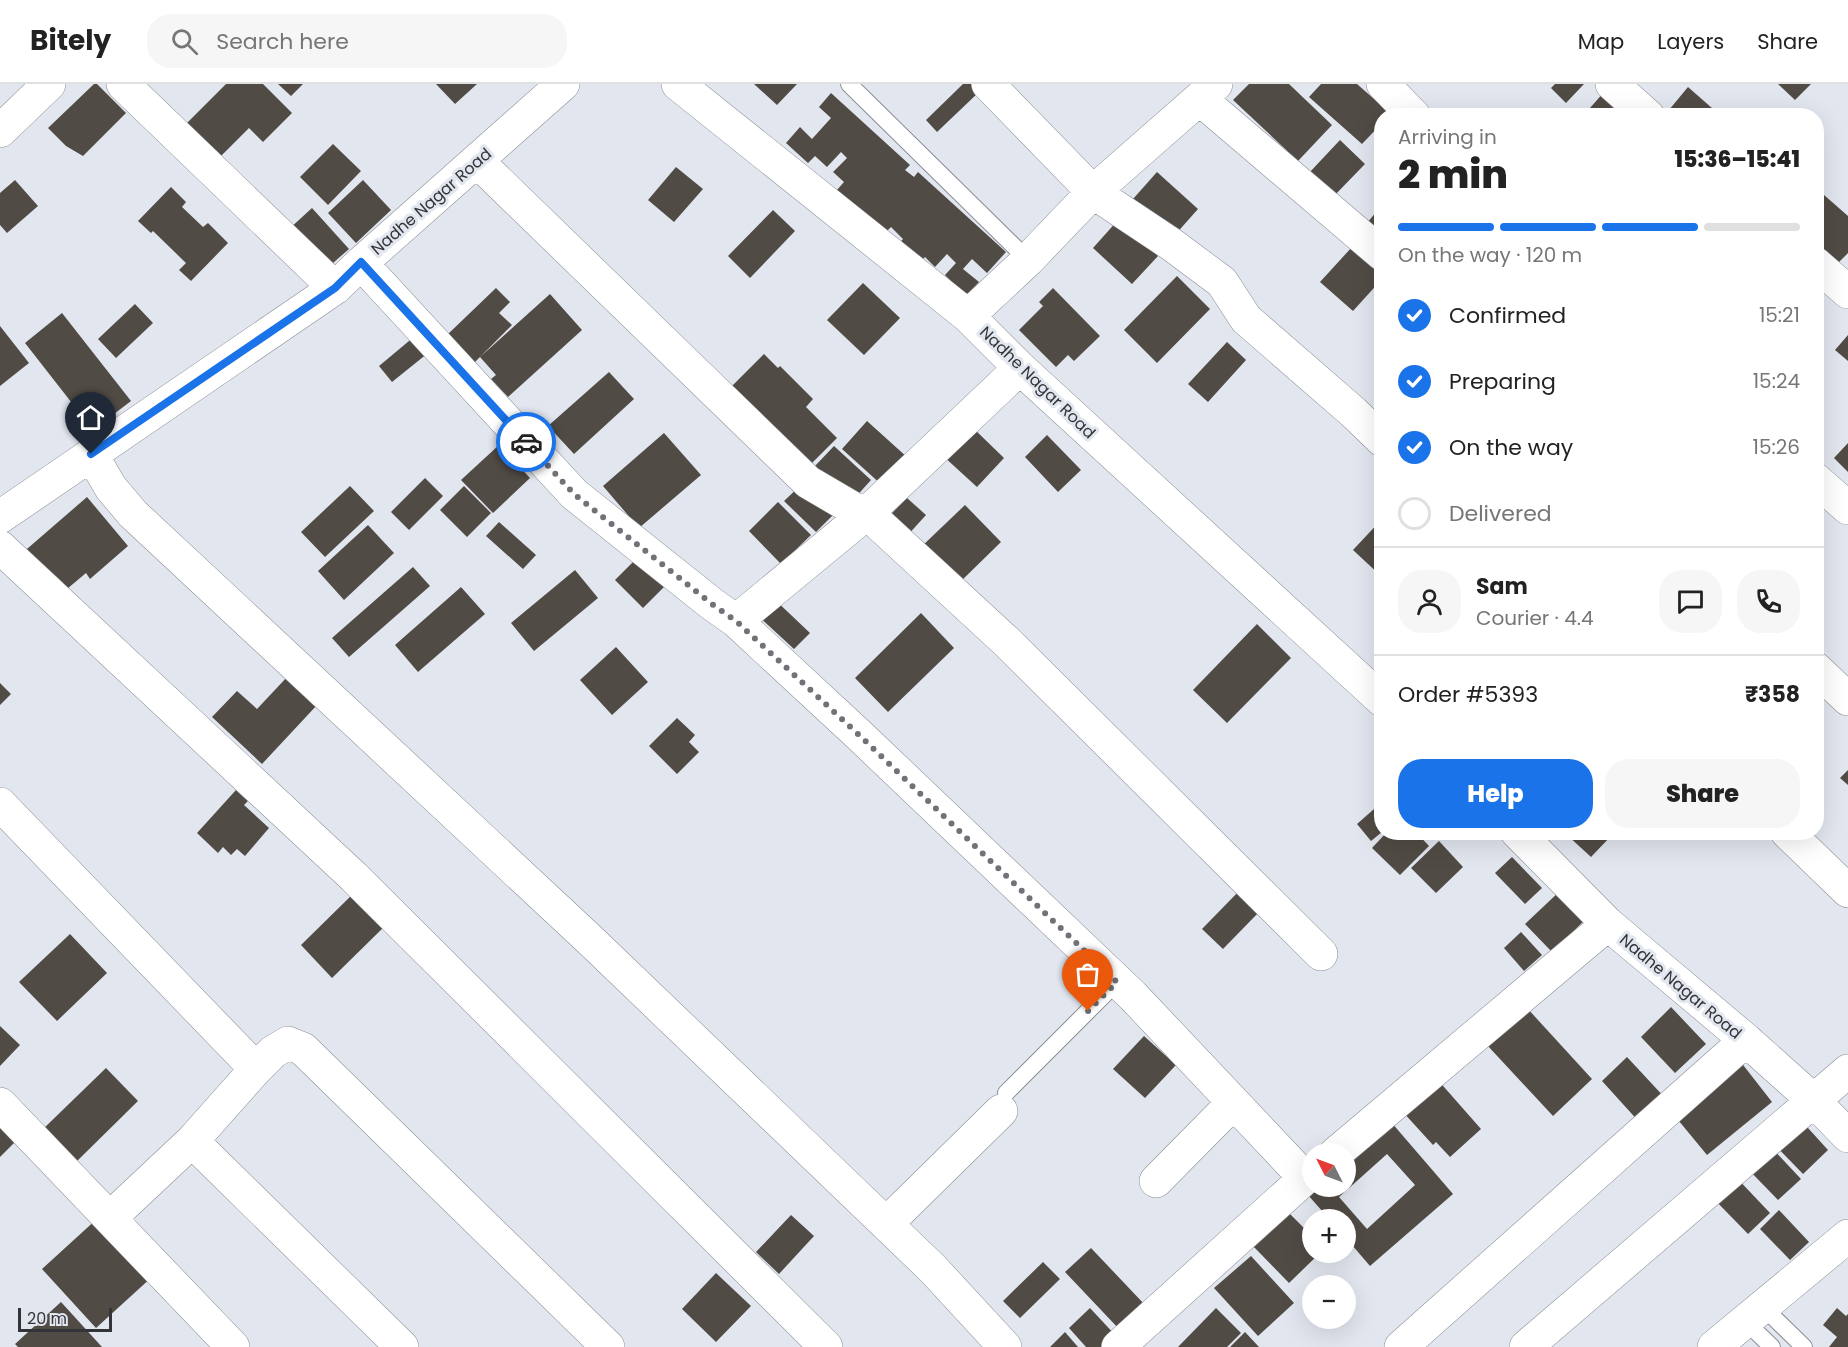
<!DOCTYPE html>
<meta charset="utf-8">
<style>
body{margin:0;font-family:Poppins,sans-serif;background:#f6f6f6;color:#222;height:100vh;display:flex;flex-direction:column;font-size:22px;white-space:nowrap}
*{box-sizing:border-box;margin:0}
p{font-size:20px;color:#767676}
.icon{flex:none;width:33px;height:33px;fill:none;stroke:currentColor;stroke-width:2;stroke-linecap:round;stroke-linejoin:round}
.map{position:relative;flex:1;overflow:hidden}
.panel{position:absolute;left:1374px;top:24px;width:450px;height:732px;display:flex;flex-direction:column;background:#fff;border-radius:24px;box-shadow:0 6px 24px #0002}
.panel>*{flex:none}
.needle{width:39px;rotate:312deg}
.controls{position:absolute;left:1302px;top:1059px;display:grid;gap:12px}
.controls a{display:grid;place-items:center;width:54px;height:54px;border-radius:50%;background:#fff;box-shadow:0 6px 24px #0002;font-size:30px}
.scale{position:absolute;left:18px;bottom:15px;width:94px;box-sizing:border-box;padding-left:6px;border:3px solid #333438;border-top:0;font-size:16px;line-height:21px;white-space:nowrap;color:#333438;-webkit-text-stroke:4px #e2e6ef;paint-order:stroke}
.pin{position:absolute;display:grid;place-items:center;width:51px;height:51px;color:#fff;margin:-62px -26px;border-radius:50% 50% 50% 0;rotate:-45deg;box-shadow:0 0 6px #0007}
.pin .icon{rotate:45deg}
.courier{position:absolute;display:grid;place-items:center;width:60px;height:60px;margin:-30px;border:4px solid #1a73e8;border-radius:50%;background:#fff;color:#222;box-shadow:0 2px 8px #0007}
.summary em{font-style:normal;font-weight:800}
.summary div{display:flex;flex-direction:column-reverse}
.summary{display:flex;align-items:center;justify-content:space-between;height:102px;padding:0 24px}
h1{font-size:39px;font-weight:800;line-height:45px}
.bar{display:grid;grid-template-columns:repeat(4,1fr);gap:9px 6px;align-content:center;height:72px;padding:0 24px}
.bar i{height:8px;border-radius:4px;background:#e0e0e0}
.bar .active{background:#1a73e8}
.bar p{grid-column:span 4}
.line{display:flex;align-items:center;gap:15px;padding:0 24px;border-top:2px solid #e0e0e0}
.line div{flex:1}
.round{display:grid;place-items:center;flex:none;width:63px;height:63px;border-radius:24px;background:#f6f6f6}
ol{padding:0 24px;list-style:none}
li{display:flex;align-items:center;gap:18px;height:66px}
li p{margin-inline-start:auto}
li .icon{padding:6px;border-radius:50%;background:#1a73e8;color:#fff;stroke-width:4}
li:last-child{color:#767676}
li i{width:33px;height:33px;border:3px solid #e0e0e0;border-radius:50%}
.action{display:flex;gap:12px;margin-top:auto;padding:12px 24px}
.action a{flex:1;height:69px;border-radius:24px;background:#1a73e8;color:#fff;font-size:24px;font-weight:800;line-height:69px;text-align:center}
.action a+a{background:#f6f6f6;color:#222}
header{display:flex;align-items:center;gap:36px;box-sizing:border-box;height:84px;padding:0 30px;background:#fff;border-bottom:2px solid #e0e0e0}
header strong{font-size:28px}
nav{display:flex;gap:33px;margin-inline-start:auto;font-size:21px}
.search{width:420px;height:54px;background:#f6f6f6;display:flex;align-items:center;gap:15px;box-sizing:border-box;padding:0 21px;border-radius:24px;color:#767676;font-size:22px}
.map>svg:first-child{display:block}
.building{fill:#514b45;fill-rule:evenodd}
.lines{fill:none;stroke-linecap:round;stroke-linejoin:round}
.lane-casing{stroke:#8a8d95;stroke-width:18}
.street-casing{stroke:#8a8d95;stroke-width:34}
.lane{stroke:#fff;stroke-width:16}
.street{stroke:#fff;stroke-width:33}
.done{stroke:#707278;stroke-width:6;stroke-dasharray:0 10.8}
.route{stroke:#1a73e8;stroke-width:8}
.labels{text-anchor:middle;stroke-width:6;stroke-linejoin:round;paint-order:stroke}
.street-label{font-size:16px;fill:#333438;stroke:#e2e6ef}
</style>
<header>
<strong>Bitely</strong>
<div class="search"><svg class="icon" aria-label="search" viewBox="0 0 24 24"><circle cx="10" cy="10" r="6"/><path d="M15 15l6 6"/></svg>Search here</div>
<nav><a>Map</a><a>Layers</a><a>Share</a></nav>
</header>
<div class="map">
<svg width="1848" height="1263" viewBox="0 0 1848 1263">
<rect width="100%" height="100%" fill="#e2e6ef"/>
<!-- building -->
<path class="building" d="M94,0h3l29,29 -43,43 -17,-10 -18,-18z
M226,0h37l29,29 -29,29 -14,-14 -31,31 -33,-34z
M278,0h25l-12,12z
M436,0h41l-22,20z
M754,0h43l-20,21z
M963,0h8l8,8 -42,40 -11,-12z
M1249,0h40l43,41 -34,36 -65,-61z
M1321,0h36l33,29 -2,3h-6v7l-20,21 -53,-47z
M1555,0h29l-18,19 -15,-15z
M1778,0h33l-16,16z
M1688,3l33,29h-57z
M1604,8l15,13 -10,11h-26z
M831,9l79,72 -5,5 9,7 4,-5 88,80 -19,21 -15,-14 -9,10 16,13 -18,20 -5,-16 -11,-11 11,-12 -9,-9 -12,13 -10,-10 -7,7 -20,-19 5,-6 -12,-12 -6,6 -48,-43 7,-8 -11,-10 14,-14 -6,-6 -14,15 -12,-11 -7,7 -22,-20 14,-16 12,12 19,-21 -12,-11z
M1340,56l25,24 -32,33 -24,-24z
M333,60l28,27 -33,34 -28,-28z
M676,83l27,22 -29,33 -26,-22z
M1157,88l41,37 -24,27 -41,-37z
M15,96l23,26 -31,27 -7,-8v-32z
M363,96l28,30 -35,33 -28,-30z
M171,103l15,15 -4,5 21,20 5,-4 20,20 -37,38 -12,-11 7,-7 -33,-32 -2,2 -13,-12z
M1816,104l32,28v37l-10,10 -22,-19z
M1382,121v39l-20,-15z
M312,124l37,41 -24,21 -37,-40z
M773,126l22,21 -45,47 -22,-22z
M1118,136l40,36 -26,28 -39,-36z
M1352,163l30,26v6l-29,32 -33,-29z
M1177,192l33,33 -53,54 -33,-33z
M863,199l37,35 -36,37 -37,-35z
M496,204l14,14 -11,11 13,12 -38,38 -27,-28z
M1053,204l47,48 -26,25 -6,-6 -12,12 -37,-37 24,-24 -4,-4z
M550,210l32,36 -74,67 -17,-18 5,-4 -16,-18z
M135,220l18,19 -37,35 -18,-19z
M62,229l69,88 -38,29 -68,-87z
M0,242l29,37 -29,23z
M1848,251v26l-13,-11z
M415,252l13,17 -36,29 -13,-16z
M1227,258l19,18 -38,42 -20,-18z
M764,270l14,14 2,-2 33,33 -7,8 31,31 -28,28 -78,-79z
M609,288l25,27 -60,55 -26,-28z
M867,337l41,37 -25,28 -41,-37z
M970,341l34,33 -27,29 -35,-32z
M664,349l37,42 -62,53 -36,-42z
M1047,351l34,35 -23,22 -33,-35z
M1848,359v29l-14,-14z
M499,361l31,33 -37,35 -32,-33z
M834,362l37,34 -18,20 -38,-34z
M425,394l18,18 -34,34 -18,-18z
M802,400l31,31 -17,17 -32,-31z
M350,402l24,25 -49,46 -24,-25z
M464,402l27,27 -24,24 -27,-27z
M87,413l41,49 -38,33 -4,-6 -25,21 -41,-39z
M907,414l19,17 -20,22 -19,-19z
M778,418l33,33 -30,29 -32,-33z
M965,421l36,37 -44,43 -37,-37z
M1382,435v58l-29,-27z
M499,438l37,33 -13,14 -37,-33z
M368,441l26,28 -50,47 -26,-29z
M636,475l28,28 -21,21 -28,-28z
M413,483l17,19 -81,71 -17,-19z
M575,486l23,28 -64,53 -23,-28z
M461,503l24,27 -67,58 -23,-27z
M771,512l39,37 -16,16 -39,-36z
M921,529l33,35 -66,64 -33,-34z
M1257,540l34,34 -64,65 -34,-33z
M616,563l32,35 -36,33 -32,-35z
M288,592l30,28 -56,60 -50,-47 25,-26 20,18z
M0,599l11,11 -11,11z
M677,634l18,17 -6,7 10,10 -22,22 -28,-28z
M1848,686v15l-8,-7z
M236,706l12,11 -4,4 25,23 -24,28 -8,-7 -6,6 -8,-8 -5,6 -21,-20z
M1382,718v30l-11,9 -14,-17z
M1387,748h29l13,14 -29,29 -28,-27z
M1431,748h12l-6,6z
M1570,748h39l3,3 -21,22 -24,-22z
M1439,757l24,26 -27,26 -25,-25z
M1512,773l30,31 -17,16 -30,-31z
M357,806l31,33 -56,55 -31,-33z
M1240,806l20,21 -37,38 -21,-20z
M1561,806l27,27 -36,35 -27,-28z
M1521,848l21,23 -18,16 -20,-23z
M70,850l37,39 -50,48 -38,-39z
M1671,923l35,37 -31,29 -34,-36z
M1527,924l65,71 -39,37 -66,-71z
M0,942l20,19 -20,21z
M1144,952l32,29 -31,33 -32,-29z
M1627,973l40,43 -26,24 -39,-43z
M1740,977l32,41 -65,53 -33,-40z
M106,984l32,33 -65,64 -33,-33z
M1437,995l44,50 -31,28 -14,-15 -3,3 -31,-34z
M1798,1033l30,33 -25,24 -32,-33z
M1391,1038l62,72 -83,72 -24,-28v-18h-16l-22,-25 9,-9h29v-24zM1387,1070l28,31 -48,44 -28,-32z
M0,1039l17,17 -17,17z
M1768,1060l33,35 -23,21 -33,-34z
M1733,1090l37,39 -22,21 -37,-38z
M1779,1126l30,32 -19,18 -30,-31z
M1287,1127l25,25v16h9l-32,31 -37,-38z
M791,1131l23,21 -35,38 -23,-22z
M99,1133l54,59 -57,52 -54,-59z
M1091,1164l55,58 -26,24 -55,-58z
M1251,1172l43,47 -36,33 -44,-48z
M1043,1178l17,17 -40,39 -17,-17z
M716,1189l35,33 -35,36 -34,-33z
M61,1218l41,45h-84l-3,-3z
M1090,1224l27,29 -11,10h-20l-17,-19z
M1216,1224l25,25 -14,14h-49z
M1837,1224l9,8 2,-2v33h-19l8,-10 -14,-12z
M1065,1248l13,15h-28z
M1245,1248l14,15h-29z"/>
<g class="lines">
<defs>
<path id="lane" d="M849,0l179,176
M1006,1009l111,-111
M1763,1223l41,40
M1745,1237l27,26"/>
<path id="street" d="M123,0l212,204
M678,0l290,232 52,52 362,332
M988,0l105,108 78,52 51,38 24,37 107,93 29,28
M1383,0l31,32
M1612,0l36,32
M1200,15l182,155
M0,47l49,-47
M477,77l331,321 46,27 13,4 141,130 313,311
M361,179l213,231 138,110 24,17 122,113 275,262 172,182
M1816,180l32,28
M968,232l60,-56 65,-68 123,-108
M91,370l20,34 22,26 456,425 344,330 72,78
M1816,396l32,28
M0,433l335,-229 26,-25 202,-179
M0,463l354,330 472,470
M736,537l131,-108 153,-145
M1816,585l32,30
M0,720l256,265
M1517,748l91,92 138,116 67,60 35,36
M1787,748l61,59
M0,1020l233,243
M192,1057l210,206
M1335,1070l273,-230
M1156,1097l77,-78
M110,1134l82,-77 64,-72 17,-17 15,-9 15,6 305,298
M886,1140l115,-113
M1118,1263l194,-175
M1401,1263l345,-307
M1526,1263l322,-276
M1714,1263l134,-111"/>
</defs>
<!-- lane casing -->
<use href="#lane" class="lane-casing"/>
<!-- street casing -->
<use href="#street" class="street-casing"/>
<!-- lane -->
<use href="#lane" class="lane"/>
<!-- street -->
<use href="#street" class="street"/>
</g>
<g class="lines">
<!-- done -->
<path class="done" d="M526,358l48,52 138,110 24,17 122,113 259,248 -29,29"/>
<!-- route -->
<path class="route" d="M91,370l244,-166 26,-26 165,180"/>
</g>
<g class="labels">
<!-- street labels -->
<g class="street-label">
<text transform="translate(431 117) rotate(-41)" y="6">Nadhe Nagar Road</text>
<text transform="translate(1038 298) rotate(44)" y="6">Nadhe Nagar Road</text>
<text transform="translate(1681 902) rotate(40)" y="6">Nadhe Nagar Road</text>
</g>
</g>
</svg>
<div class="controls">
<a><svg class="needle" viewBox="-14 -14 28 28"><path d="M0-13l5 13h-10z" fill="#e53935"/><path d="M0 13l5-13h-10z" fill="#767676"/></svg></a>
<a>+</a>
<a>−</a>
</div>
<div class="scale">20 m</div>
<div class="pin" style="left:1088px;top:927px;background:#ea580c"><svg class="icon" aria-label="bag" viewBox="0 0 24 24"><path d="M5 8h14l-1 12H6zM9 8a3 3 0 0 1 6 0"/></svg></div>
<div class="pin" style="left:91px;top:370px;background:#1f2937"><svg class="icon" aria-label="home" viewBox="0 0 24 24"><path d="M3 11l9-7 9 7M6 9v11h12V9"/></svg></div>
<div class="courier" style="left:526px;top:358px"><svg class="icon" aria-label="car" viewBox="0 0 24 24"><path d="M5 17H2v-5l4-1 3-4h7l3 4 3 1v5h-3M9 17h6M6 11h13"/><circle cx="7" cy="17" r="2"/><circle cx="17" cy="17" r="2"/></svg></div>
<section class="panel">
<div class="summary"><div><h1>2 min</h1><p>Arriving in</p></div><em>15:36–15:41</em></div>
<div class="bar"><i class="active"></i><i class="active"></i><i class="active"></i><i></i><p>On the way · 120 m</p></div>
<ol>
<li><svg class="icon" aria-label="check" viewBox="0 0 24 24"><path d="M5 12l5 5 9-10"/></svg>Confirmed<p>15:21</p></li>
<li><svg class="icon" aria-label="check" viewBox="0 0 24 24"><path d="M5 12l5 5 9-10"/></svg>Preparing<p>15:24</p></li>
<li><svg class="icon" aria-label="check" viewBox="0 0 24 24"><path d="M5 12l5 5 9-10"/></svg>On the way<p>15:26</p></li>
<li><i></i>Delivered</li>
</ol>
<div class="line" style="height:108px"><a class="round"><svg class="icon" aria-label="person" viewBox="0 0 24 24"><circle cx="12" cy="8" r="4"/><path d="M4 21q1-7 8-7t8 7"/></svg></a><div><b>Sam</b><p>Courier · 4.4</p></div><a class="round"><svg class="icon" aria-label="chat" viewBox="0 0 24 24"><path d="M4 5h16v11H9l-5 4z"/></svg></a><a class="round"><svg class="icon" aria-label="phone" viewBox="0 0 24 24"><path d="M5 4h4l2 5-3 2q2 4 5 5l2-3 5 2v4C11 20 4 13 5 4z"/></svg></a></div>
<div class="line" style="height:78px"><div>Order #5393</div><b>₹358</b></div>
<div class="action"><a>Help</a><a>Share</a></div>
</section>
</div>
